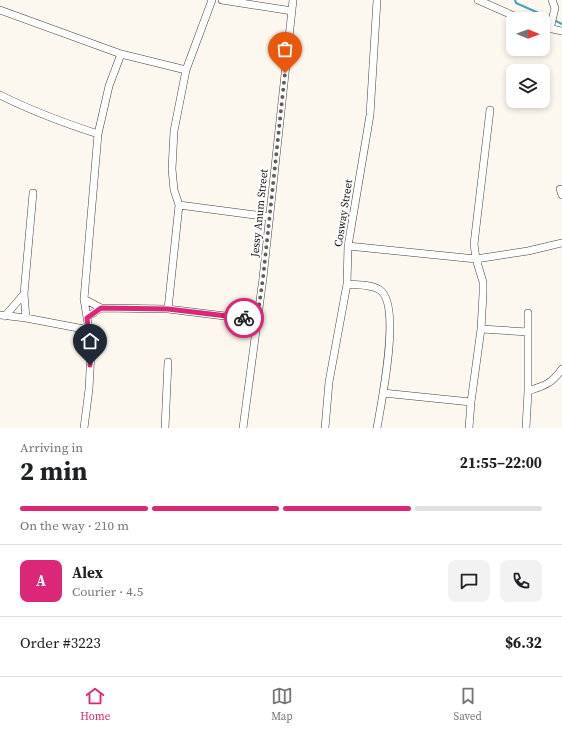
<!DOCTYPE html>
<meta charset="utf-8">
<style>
body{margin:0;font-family:"Source Serif 4",serif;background:#f2f2f2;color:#202124;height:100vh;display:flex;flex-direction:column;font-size:15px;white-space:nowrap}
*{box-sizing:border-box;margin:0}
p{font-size:13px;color:#757577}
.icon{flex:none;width:22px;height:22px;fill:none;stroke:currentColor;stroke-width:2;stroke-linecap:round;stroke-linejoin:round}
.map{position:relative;height:428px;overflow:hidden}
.panel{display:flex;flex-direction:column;background:#fff;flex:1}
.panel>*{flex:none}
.needle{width:26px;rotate:91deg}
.buttons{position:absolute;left:506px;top:12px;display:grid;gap:8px}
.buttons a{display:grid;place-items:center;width:44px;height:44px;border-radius:8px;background:#fff;box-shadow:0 2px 6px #0003;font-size:20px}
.pin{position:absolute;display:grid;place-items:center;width:34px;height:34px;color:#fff;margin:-41px -17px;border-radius:50% 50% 50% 0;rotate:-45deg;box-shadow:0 0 4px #0007}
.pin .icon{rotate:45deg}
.courier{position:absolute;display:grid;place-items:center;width:40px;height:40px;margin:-20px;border:3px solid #db2777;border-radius:50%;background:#fff;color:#222;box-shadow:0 1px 5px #0007}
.head em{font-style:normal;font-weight:700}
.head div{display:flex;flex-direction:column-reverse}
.head{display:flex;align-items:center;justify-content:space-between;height:68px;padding:0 20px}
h1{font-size:26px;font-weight:700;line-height:30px}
.bar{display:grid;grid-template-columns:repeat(4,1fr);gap:6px 4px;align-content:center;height:48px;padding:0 20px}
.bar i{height:5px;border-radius:3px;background:#e0e0e0}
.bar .on{background:#db2777}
.bar p{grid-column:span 4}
.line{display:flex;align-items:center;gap:10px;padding:0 20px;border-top:1px solid #e0e0e0}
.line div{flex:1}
.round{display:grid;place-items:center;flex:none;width:42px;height:42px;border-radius:8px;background:#f2f2f2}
.tabs{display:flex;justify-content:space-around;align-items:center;height:56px;border-top:1px solid #e0e0e0;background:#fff;font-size:11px;color:#757577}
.tabs a{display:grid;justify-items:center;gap:2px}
.tabs .on{color:#db2777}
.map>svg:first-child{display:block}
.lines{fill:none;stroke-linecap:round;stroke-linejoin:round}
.stream{stroke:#47a3c0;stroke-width:2}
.minor-casing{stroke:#404040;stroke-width:8}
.minor{stroke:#fff;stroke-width:7}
.done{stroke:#615f5c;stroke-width:4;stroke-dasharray:0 7.2}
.route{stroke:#db2777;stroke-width:5}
.labels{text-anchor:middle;stroke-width:4;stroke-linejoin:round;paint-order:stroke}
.street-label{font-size:11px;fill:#0d0d0d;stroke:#fff}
</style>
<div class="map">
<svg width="562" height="428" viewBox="0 0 562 428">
<rect width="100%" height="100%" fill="#fdf8ef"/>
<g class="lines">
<!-- stream -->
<path class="stream" d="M515,0l1,3 34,15
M554,20l8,4"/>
<defs>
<path id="minor" d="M222,0l70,11
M478,0l43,19
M0,10l121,44 65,16
M543,27l19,4
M550,29l5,-21 -3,-8
M0,95c32,16 64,28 98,39
M560,189l2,6
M179,205l91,12
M348,246l128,13 52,-8 34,-8
M347,284c10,1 24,0 33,6 22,15 1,114 -3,138
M84,299l17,9 67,1 89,11
M168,309l11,-104 -5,-15 -2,-21 2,-38 12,-61 26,-70
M0,315l26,3 63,12
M5,316l19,-22
M87,317l14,-9
M26,318l-2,-24 9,-101
M481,329l47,3
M528,391c18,-6 23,-7 34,-22
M383,393l88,9
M84,428l5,-39 2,-36 -2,-23 -5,-31 14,-165 11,-48 12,-32
M165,428l3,-66
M243,428l20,-150 30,-278
M325,428l4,-46 18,-98 1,-38 22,-131 7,-115
M469,428l2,-26 10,-73 2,-35v-12l-7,-23 -2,-15 16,-134
M526,428l2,-37v-78"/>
</defs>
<!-- minor casing -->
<use href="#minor" class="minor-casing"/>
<!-- minor -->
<use href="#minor" class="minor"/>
</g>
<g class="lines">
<!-- done -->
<path class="done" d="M244,318l13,2 6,-42 22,-205"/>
<!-- route -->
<path class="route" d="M90,365l1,-12 -4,-35 14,-10 67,1 76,9"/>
</g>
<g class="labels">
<!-- street labels -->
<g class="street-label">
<text transform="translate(259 213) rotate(-84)" y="4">Jessy Anum Street</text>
<text transform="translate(343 213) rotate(-81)" y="4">Cosway Street</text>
</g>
</g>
</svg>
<div class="buttons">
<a><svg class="needle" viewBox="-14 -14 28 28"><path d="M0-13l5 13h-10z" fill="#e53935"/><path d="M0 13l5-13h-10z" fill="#757577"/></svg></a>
<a><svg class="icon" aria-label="layers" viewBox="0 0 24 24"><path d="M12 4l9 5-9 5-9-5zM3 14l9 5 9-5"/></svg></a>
</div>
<div class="pin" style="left:285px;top:73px;background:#ea580c"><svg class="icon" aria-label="bag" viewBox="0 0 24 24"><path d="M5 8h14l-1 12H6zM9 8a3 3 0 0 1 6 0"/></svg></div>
<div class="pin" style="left:90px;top:365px;background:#1f2937"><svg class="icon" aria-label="home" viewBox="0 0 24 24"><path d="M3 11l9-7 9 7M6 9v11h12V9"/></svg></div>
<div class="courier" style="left:244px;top:318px"><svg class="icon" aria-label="bike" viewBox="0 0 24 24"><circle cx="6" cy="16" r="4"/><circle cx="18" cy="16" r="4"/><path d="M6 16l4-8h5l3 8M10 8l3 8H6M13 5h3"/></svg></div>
</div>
<section class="panel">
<div class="head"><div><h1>2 min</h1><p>Arriving in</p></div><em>21:55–22:00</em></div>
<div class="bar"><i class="on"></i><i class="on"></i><i class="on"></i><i></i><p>On the way · 210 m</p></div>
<div class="line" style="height:72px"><b class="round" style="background:#db2777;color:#fff">A</b><div><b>Alex</b><p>Courier · 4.5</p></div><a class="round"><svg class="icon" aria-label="chat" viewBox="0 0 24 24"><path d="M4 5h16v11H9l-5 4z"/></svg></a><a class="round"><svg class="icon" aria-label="phone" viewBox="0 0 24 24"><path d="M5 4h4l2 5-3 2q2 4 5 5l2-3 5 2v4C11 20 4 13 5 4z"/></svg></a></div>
<div class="line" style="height:52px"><div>Order #3223</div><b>$6.32</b></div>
</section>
<nav class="tabs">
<a class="on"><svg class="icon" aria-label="home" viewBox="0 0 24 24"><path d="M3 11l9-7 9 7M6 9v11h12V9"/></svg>Home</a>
<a><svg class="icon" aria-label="map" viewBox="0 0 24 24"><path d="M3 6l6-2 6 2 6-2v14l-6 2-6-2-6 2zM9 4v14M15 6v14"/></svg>Map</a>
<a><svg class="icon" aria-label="saved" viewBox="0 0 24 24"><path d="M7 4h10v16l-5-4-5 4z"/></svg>Saved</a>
</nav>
